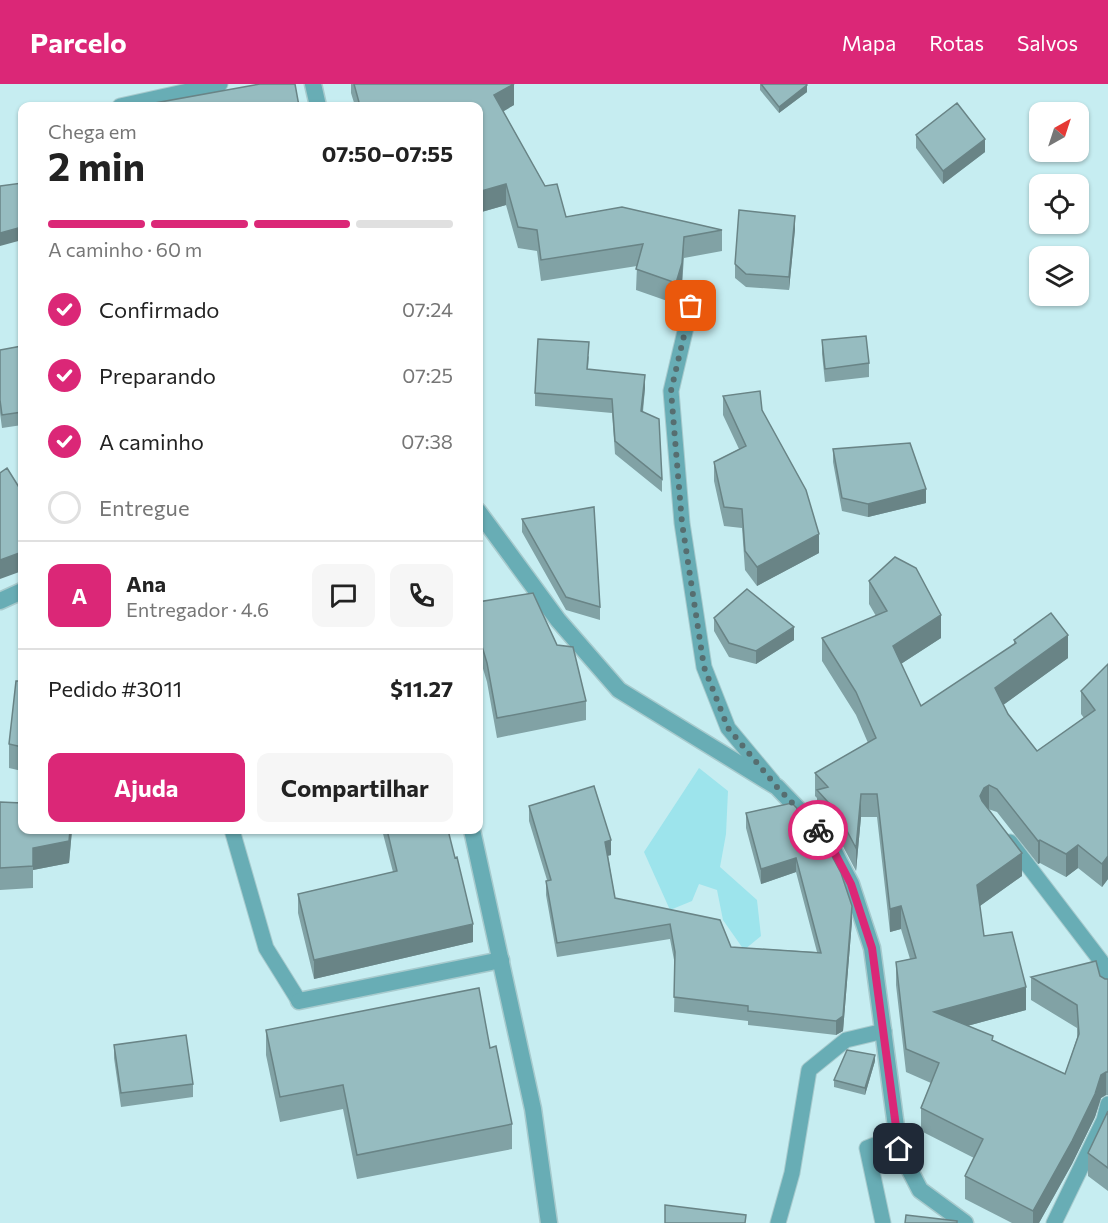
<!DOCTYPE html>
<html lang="pt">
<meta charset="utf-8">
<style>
body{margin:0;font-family:Commissioner,sans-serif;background:#f6f6f6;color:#222;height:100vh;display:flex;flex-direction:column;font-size:22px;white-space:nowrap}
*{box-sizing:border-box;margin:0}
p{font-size:20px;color:#767676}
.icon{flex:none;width:33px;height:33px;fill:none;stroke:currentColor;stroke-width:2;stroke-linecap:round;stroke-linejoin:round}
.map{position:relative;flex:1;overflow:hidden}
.side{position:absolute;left:18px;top:18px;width:465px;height:732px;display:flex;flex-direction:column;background:#fff;border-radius:12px;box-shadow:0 2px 4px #0004}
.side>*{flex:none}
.needle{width:39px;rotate:39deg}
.controls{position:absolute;left:1029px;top:18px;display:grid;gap:12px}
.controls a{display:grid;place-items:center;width:60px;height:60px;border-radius:12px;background:#fff;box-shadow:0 2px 4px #0004;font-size:30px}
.pin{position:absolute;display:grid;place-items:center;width:51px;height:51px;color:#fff;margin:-26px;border-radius:12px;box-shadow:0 3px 9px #0006}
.courier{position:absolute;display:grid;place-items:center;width:60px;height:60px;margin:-30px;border:4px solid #db2777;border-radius:50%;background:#fff;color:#222;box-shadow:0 2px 8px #0007}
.head em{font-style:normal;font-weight:700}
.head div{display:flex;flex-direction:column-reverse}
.head{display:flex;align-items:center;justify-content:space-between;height:102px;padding:0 30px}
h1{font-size:39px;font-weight:700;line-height:45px}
.bar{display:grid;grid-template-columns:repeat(4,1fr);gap:9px 6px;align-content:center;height:72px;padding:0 30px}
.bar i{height:8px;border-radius:4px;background:#e0e0e0}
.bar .on{background:#db2777}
.bar p{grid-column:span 4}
.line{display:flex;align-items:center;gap:15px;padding:0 30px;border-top:2px solid #e0e0e0}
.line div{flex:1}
.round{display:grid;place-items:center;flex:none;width:63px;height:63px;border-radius:12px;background:#f6f6f6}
ol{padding:0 30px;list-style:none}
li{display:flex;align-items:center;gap:18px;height:66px}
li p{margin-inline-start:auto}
li .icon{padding:6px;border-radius:50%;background:#db2777;color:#fff;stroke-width:4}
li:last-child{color:#767676}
li i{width:33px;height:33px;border:3px solid #e0e0e0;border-radius:50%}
.action{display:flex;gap:12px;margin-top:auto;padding:12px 30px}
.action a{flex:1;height:69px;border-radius:12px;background:#db2777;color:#fff;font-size:24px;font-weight:700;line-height:69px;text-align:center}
.action a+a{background:#f6f6f6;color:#222}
header{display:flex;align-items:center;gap:36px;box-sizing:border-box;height:84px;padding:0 30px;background:#db2777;color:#fff}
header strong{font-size:28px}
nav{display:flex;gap:33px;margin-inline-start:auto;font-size:21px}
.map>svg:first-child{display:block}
.green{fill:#9de4ec}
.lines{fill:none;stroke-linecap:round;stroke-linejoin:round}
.service-casing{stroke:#a7cacd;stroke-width:17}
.minor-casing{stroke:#a7cacd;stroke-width:19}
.tertiary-casing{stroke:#a7cacd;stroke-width:19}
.service{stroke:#68adb5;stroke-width:15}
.minor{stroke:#68adb5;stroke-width:16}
.tertiary{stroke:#68adb5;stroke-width:16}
.wall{fill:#81a2a5}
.shaded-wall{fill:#698486}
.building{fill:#96bcc0;stroke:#698486;stroke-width:1.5}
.done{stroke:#566e70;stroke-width:6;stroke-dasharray:0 10.8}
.route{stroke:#db2777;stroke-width:8}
</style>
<header>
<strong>Parcelo</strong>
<nav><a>Mapa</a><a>Rotas</a><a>Salvos</a></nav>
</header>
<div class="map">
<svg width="1108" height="1139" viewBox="0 0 1108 1139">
<rect width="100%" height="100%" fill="#c6edf1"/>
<!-- green -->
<path class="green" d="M699,684l29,23 -2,43 -6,33 37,33 4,36 -17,14 -21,-30 -6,-30 -18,-6 -7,17 -22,9 -26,-58z"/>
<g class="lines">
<defs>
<path id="service" d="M120,22l100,-22
M691,222l-20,85 11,132 22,144 24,61 45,54
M232,746l34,118 33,53
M1010,758l91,119 7,32
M778,1139l14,-50 17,-103 37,-30 38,-9
M883,1139l-16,-75 31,-12
M1054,1139l50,-103 4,-16"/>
<path id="minor" d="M478,427l80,109 61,70 158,97 51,53 23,44 21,64 27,201 21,41 45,33
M0,517l22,-10
M299,917l202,-41"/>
<path id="tertiary" d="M313,0l5,22
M472,746l61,279 16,114"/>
</defs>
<!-- service casing -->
<use href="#service" class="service-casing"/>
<!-- minor casing -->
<use href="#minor" class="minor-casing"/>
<!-- tertiary casing -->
<use href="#tertiary" class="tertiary-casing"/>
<!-- service -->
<use href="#service" class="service"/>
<!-- minor -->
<use href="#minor" class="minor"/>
<!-- tertiary -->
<use href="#tertiary" class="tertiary"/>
</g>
<!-- wall -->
<path class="wall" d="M351,0h163v21l-11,6 42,75 21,31 156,13v21l-38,7 -2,26 -6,20 -40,-14 1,-24 -96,15 -4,-30 -19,-3 -12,-43 -28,8v-107h-123l-4,-13z
M760,0l47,8 -28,21 -19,-23z
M916,51l69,17 -42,32 -27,-36z
M795,145l-6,61 -43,-3 -11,-9v-14z
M822,256l47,23v14l-44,5 -3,-28z
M22,262v79l-20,3 -2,-15v-63z
M589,272l-1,13 57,19 -2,24 19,67v13l-47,-38 -3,-41 -77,-7v-13z
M723,312l39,14 57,143 -62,33 -12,-16 -3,-42 -18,-2 -10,-45v-19l25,-13 -16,-34z
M833,365l93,54 -58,14 -26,-6 -9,-49z
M522,435l78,88v13l-34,-10 -44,-78z
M869,497l72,57 -40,26 20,42 93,-61v-5l54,18 -65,47 5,9 29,37 47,-33 -3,-4v-23l27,-27v215l-6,8 -24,-19 -12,9 -26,-14 -2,1 -41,-52 -9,-3 34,67 -42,30 4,30 42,74 -59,16 26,15 72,33 12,-36v-10l-46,-28v-23l69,-1 5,3h3v116h-2l-5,3 -6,19 -23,47 -33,59h-27l-47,-24v-23l9,-18 -53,-27v-23l10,-25 -25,-11 -10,-87v-23l14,-3 -9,-30 -11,3 -13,-115h-16l-5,54 -19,-36 -20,-22v-15l-2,-2v-23l53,-30 -12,-28 -34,-54v-23l54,-22 -7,-12z
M478,518l79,43 29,56v19l-89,18 -10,-56 -9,-30z
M714,534l80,22 -38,24 -27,-7 -15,-26z
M22,597v90l-13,-3v-24z
M0,718l22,28h50l-3,33 -36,7v18l-33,2z
M792,719l60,118 -9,110 -7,4 -88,-10v-4l-74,-9 1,-47 -5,-26 -113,18 -11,-62v-14l1,-1 -18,-59v-15l82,49 -3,1 7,42 116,49 86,5 -21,-80 -35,12 -15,-56v-15z
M382,746h66l25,112 -159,37 -16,-66v-19l95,-22z
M266,946l224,18 22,76v25l-155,30 -14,-70 -63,13 -14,-67z
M114,961l79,39v13l-72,10 -7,-49z
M875,977l-10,34 -31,-8v-7z
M1108,1027v80l-20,-15v-23z"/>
<!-- shaded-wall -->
<path class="shaded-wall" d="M514,0v21l-20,12v-22z
M807,1v7l-28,21v-6z
M985,55v13l-42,32v-13z
M506,100v21l-28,8v-21z
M795,132v13l-6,61v-13z
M22,143v13l-22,6v-13z
M684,153l-2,47 -6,20v-21z
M645,291v13l-4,36v-13z
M926,405v14l-58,14v-13z
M819,450v19l-62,33v-19z
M22,468v19l-22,8v-19z
M941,531v23l-48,31v-23z
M794,543v13l-38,24v-13z
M1068,551v23l-73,53v-23z
M989,701v23l-5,3 -4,-15 4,-8z
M861,710v23l-5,54v-23z
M70,746h2l-3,33 -36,7v-22z
M611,756v15l-6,1v-14z
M1040,756v23l-2,1v-23z
M1078,761v23l-12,9v-23z
M1022,769v23l-45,32v-23z
M1108,772v23l-6,8v-23z
M796,774v14l-35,12v-15z
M852,822v15l-9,110 -7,4v-14z
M901,822v23l-11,3v-23z
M473,840v18l-159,37v-19z
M1026,903v23l-92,25v-23z
M875,971v6l-10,34v-7z
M1106,988v23l-5,3 -6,19 -23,47 -33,59h-6v-12l68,-136z"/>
<!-- building -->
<path class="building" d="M260,0h35l4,22h-155v-1z
M354,0h160l-20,11 51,91 12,-2 9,33 56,-10 100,23 -38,7 -2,26 -6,20 -40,-14 7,-25 -102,16 -4,-30 -19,-3 -12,-43 -28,8v-86h-118z
M761,0h45l1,1 -28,22z
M957,19l28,36 -42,32 -27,-36z
M22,99v44l-22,6v-47z
M739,126l56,6 -6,61 -43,-3 -11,-10z
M866,252l3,27 -44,6 -3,-29z
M538,255l51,3 -2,27 58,6 -4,36 18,8 3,60 -47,-38 -3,-42 -77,-6z
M22,262v66l-20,3 -2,-15v-50z
M760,307l2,19 44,80 13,44 -62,33 -12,-16 -3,-42 -18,-2 -10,-45 32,-16 -23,-50z
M910,359l16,46 -58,15 -26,-6 -9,-49z
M7,384l15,24v60l-22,8v-87z
M594,423l6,100 -34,-10 -44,-78z
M895,473l21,11 25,47 -48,31 28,60 95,-63 -2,-3 37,-27 17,22 -73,53 13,26 29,37 58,-41 -14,-19 27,-27v192l-6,8 -24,-19 -12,9 -26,-14 -2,1 -41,-52 -8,-4 -5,3 -4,8 2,5 40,52 -45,32 7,51 28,-4 14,55 -92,25 59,24 -1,4 73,34 14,-40 -2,-29 -46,-28 65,-16 4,15 5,3h3v93h-2l-5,3 -6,19 -23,47 -39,70 -68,-35 18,-37 -62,-31 18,-45 -33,-14 -10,-87 20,-4 -15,-52 -11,3 -13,-115h-16l-5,54 -19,-36 -20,-22 11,-3 -13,-14 61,-35 -20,-46 -34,-54 65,-27 -18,-30z
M747,505l47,38 -38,24 -27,-8 -15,-25z
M533,509l24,52 16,2 13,54 -89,17 -10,-55 -9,-30v-31z
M16,597h6v66l-13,-3z
M594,702l17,54 -6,2 10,56 105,22 11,27 90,6 -25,-95 -35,11 -15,-56 46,-10 27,29 22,41 11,33 -9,110 -7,5 -88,-10v-5l-74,-9 1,-45 -5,-28 -113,19 -11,-62 5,-1 -22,-74z
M0,718l22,1v27h48l-1,11 -36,7v18l-33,2z
M387,746h61l7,28 2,-1 16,67 -159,36 -16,-66 99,-23z
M479,904l11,60 6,-2 16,78 -155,31 -14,-70 -63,12 -14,-67z
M186,951l7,49 -72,9 -7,-48z
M847,966l28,5 -10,33 -31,-8z
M1108,1027v57l-20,-15z
M665,1121l81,10 -1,8h-80z
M906,1131l51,6v2h-52z"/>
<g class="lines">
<!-- done -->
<path class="done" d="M691,222l-20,85 11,132 22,144 24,61 49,59 41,43"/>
<!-- route -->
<path class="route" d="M818,746l10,10 23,44 21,64 27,201"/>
</g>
</svg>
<div class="controls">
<a><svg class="needle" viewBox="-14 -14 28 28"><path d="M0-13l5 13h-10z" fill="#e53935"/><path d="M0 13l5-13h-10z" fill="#767676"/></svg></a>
<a><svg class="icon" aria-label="locate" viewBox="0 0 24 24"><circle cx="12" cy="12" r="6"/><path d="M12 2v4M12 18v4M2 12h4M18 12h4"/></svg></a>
<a><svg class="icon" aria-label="layers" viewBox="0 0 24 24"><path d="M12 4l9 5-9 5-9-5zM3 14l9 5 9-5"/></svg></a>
</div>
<div class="pin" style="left:691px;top:222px;background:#ea580c"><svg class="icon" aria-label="bag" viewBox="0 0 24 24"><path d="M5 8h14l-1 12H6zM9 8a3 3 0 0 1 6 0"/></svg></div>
<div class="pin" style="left:899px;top:1065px;background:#1f2937"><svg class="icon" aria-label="home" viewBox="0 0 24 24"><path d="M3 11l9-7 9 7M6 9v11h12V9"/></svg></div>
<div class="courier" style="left:818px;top:746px"><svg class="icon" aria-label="bike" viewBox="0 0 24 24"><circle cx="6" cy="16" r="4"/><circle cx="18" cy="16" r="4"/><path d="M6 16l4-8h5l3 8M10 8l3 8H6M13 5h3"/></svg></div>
<section class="side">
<div class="head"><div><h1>2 min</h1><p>Chega em</p></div><em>07:50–07:55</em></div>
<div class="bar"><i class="on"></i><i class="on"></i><i class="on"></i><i></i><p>A caminho · 60 m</p></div>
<ol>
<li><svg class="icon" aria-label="check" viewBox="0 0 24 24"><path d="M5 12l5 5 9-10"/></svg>Confirmado<p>07:24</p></li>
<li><svg class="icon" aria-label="check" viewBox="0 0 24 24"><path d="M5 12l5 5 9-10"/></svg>Preparando<p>07:25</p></li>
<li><svg class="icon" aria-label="check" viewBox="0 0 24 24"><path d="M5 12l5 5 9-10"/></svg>A caminho<p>07:38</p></li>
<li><i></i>Entregue</li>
</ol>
<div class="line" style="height:108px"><b class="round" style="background:#db2777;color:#fff">A</b><div><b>Ana</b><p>Entregador · 4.6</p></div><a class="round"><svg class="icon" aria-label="chat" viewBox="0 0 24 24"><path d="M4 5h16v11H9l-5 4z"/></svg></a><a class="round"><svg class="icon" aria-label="phone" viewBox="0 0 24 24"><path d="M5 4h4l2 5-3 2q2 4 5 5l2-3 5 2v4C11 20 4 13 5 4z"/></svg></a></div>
<div class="line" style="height:78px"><div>Pedido #3011</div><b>$11.27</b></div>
<div class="action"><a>Ajuda</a><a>Compartilhar</a></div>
</section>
</div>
